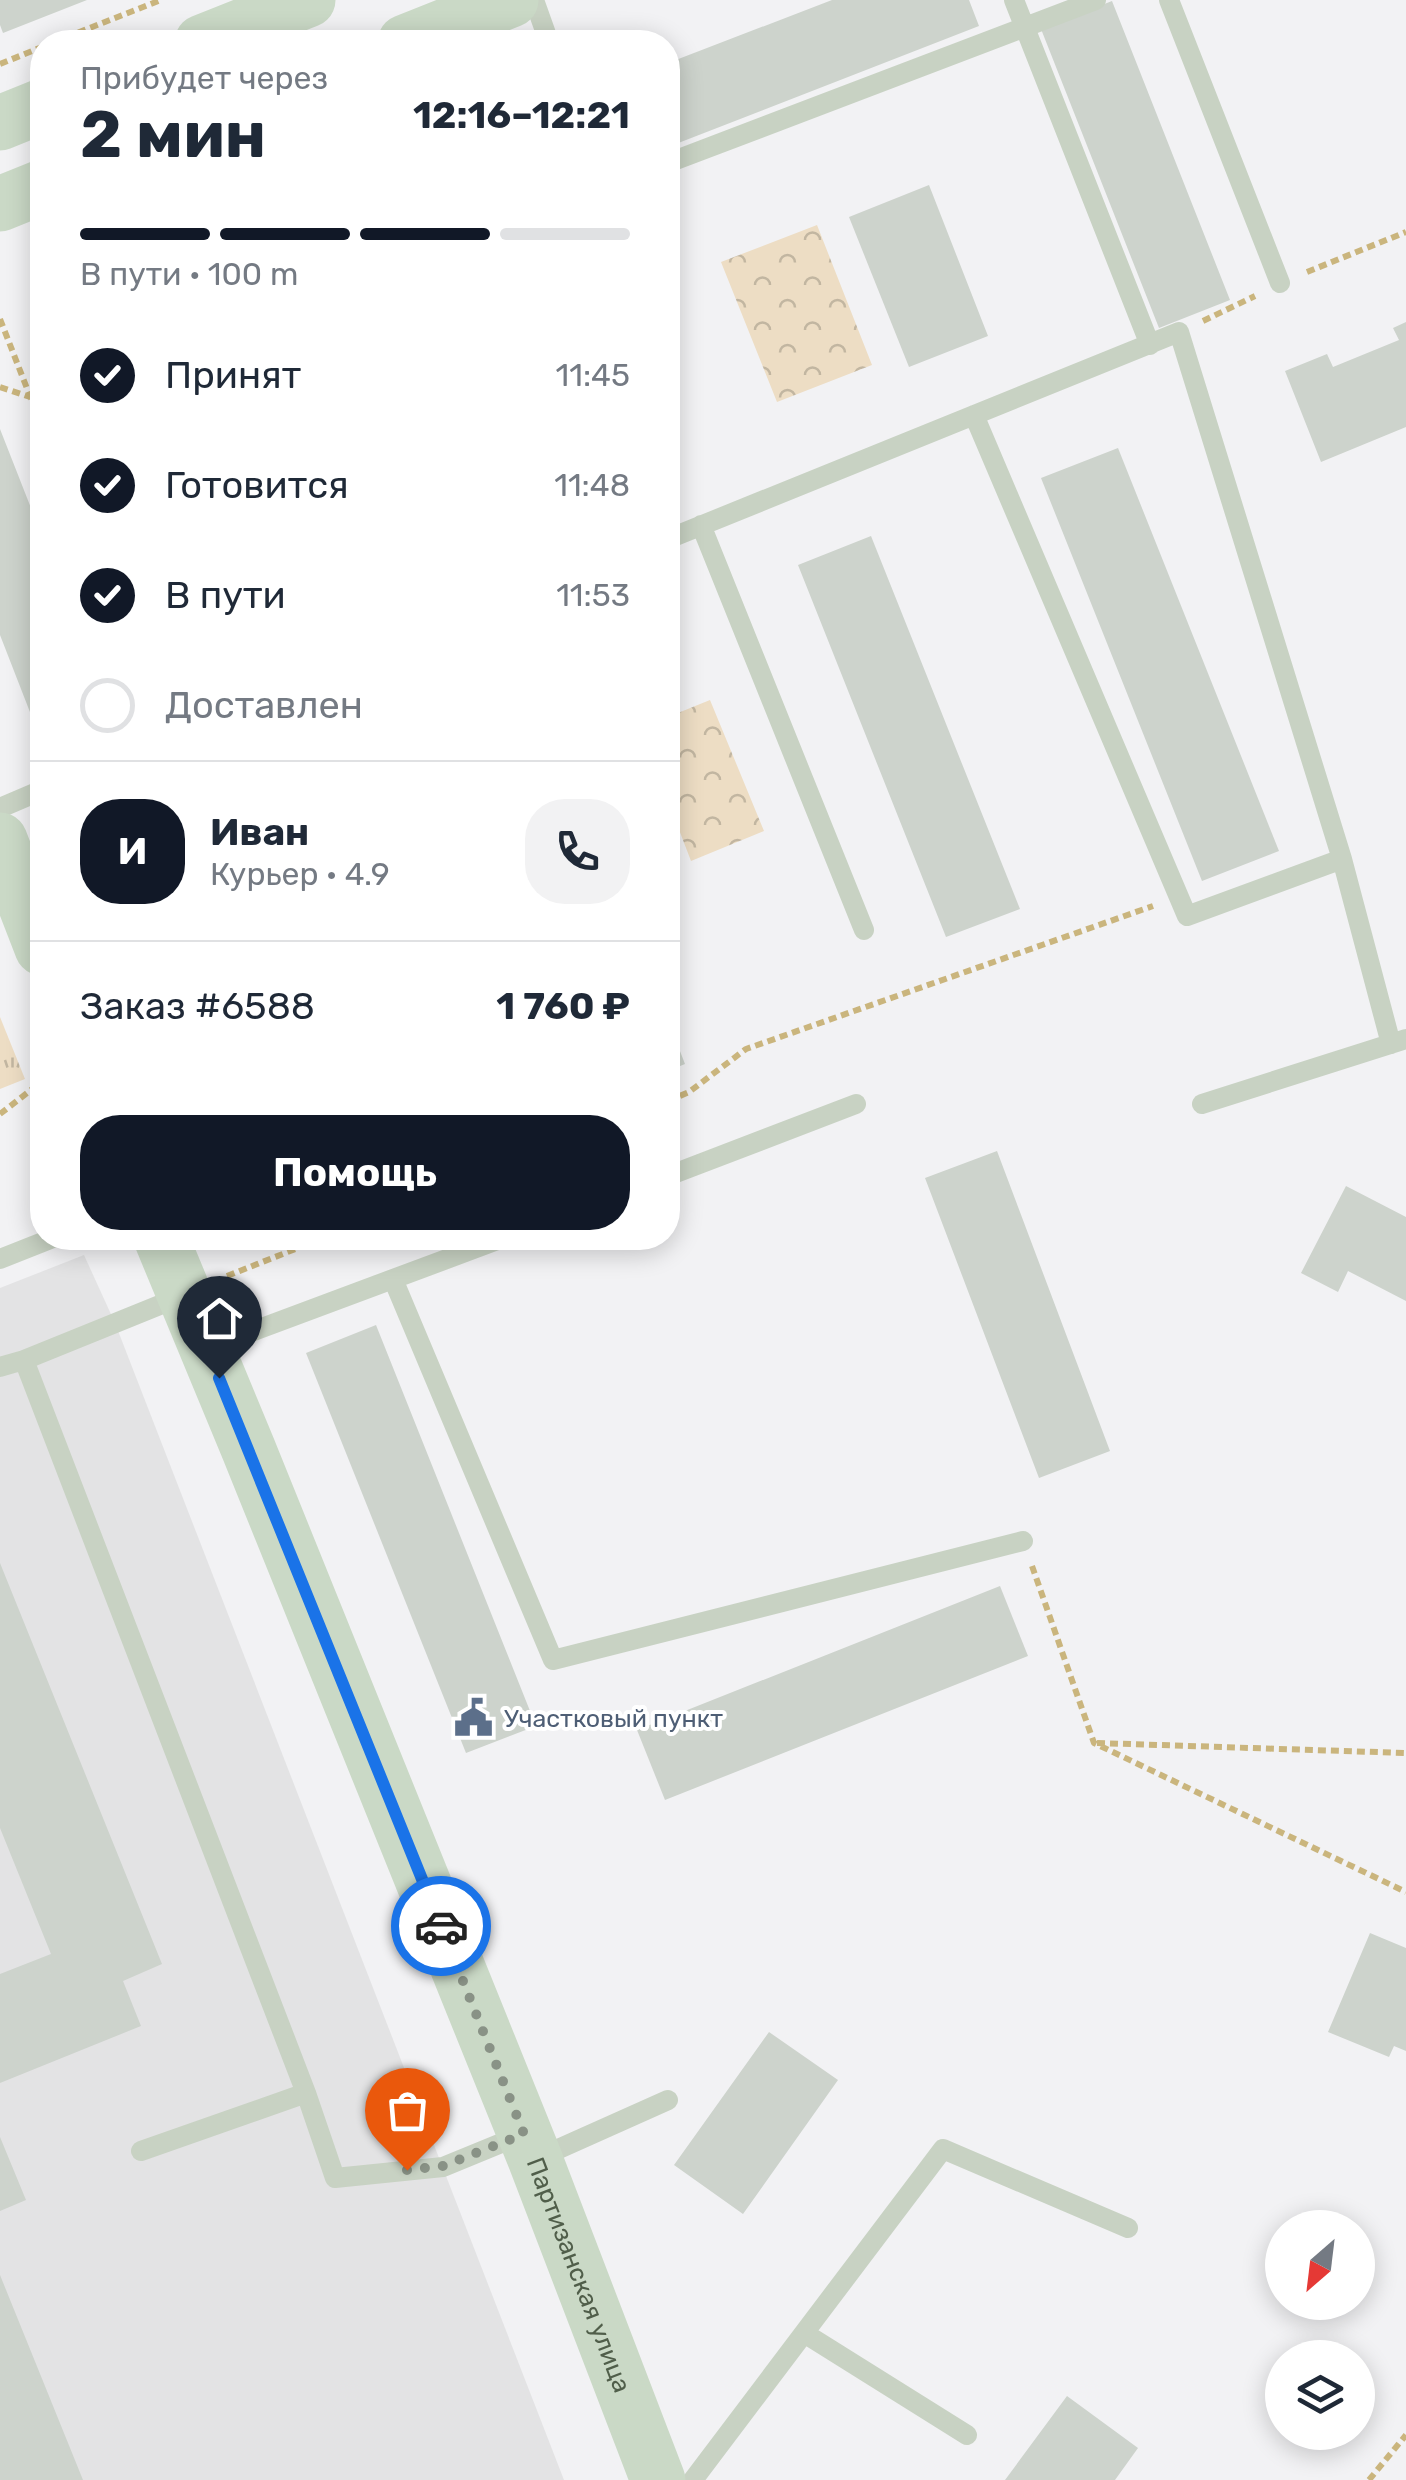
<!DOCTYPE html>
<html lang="ru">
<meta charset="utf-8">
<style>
body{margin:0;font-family:Rubik,sans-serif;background:#f2f2f3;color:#1f2937;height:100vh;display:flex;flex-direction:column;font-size:38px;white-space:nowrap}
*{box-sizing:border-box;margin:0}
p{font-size:32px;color:#747a83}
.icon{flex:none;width:55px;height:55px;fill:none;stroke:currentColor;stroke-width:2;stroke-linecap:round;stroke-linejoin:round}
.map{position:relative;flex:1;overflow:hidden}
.drawer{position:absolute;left:30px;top:30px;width:650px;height:1220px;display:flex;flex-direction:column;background:#fff;border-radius:40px;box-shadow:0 5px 25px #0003}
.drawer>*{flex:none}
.needle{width:65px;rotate:208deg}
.controls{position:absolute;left:1265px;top:2210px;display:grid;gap:20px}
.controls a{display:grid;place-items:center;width:110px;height:110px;border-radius:50%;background:#fff;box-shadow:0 5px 25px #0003;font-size:50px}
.pin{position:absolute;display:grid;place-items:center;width:85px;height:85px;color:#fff;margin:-102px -42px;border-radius:50% 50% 50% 0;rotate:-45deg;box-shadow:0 0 10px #0007}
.pin .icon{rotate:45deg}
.courier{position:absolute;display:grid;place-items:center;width:100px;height:100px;margin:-50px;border:8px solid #1a73e8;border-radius:50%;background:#fff;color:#222;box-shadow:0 2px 12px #0007}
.overview em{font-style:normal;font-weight:700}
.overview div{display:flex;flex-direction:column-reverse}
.overview{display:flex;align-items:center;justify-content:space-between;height:170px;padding:0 50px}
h1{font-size:65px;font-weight:700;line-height:75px}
.bar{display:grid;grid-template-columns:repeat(4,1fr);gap:15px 10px;align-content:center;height:120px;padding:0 50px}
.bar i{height:12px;border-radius:8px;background:#e0e1e3}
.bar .current{background:#111827}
.bar p{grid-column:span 4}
.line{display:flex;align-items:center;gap:25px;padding:0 50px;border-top:2px solid #e0e1e3}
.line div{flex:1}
.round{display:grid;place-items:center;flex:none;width:105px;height:105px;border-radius:40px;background:#f2f2f3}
ol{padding:0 50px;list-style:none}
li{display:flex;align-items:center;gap:30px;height:110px}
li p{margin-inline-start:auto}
li .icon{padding:10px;border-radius:50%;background:#111827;color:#fff;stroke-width:4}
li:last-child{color:#747a83}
li i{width:55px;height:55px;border:5px solid #e0e1e3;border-radius:50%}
.cta{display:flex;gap:20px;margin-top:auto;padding:20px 50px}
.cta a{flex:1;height:115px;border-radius:40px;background:#111827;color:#fff;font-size:40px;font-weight:700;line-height:115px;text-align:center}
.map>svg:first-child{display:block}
.education{fill:#e3e3e4}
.grass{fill:url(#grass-tufts)}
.park{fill:url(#park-crowns)}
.building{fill:#cdd3cc}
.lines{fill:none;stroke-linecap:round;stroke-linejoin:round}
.path{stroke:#cab57d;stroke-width:6;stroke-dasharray:8 5;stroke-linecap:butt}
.lane{stroke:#c8d2c3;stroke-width:20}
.secondary{stroke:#cad9c6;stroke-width:55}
.done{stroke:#899286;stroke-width:10;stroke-dasharray:0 18}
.route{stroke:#1a73e8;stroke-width:12}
.labels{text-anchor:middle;stroke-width:8;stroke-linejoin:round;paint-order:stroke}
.service-label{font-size:25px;fill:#4e5e75;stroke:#fff;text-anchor:start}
.street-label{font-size:25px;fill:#505e4a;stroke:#fff}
</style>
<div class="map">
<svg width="1406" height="2480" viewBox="0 0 1406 2480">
<defs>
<pattern id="grass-tufts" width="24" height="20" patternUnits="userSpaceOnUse" patternTransform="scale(2.5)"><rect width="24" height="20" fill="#edddc4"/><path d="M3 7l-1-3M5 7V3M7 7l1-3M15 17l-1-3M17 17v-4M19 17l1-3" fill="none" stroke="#c2b6a1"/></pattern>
<pattern id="park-crowns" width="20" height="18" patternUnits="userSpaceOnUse" patternTransform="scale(2.5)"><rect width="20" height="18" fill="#edddc4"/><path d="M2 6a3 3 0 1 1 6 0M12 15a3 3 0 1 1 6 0" fill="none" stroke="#c2b6a1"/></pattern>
</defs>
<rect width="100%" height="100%" fill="#f2f2f4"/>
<!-- education -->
<path class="education" d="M84,1255l31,68 449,1157h-564v-1192z"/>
<!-- grass -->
<path class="grass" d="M0,1017l25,62 -25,10z"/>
<!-- park -->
<path class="park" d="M817,225l55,140 -95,37 -56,-140z
M710,700l54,131 -73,30 -23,-60v-84z"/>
<!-- building -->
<path class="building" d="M0,0h87l-84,33 -3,-8z
M832,0h137l10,26 -311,121v-84z
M1112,1l118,299 -71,28 -118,-299z
M929,185l59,151 -79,31 -60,-150z
M42,301v37l-12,-32z
M1406,322v105l-85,35 -36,-91 42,-17 6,13 66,-27 -6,-12z
M0,429l42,107v186l-7,3 -35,-90z
M1118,448l161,403 -77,30 -161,-403z
M871,536l149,373 -74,28 -148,-372z
M668,1020l17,44 -17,7z
M997,1151l113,300 -71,27 -114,-300z
M1346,1186l60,31v84l-58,-30 -10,21 -37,-19z
M376,1325l160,401 -70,27 -160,-400z
M0,1563l162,401 -39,17 18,45 -141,57v-109l51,-20 -51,-126z
M1000,1586l28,70 -363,144 -28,-70z
M1370,1933l36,15v103l-12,-5 -5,11 -61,-25z
M769,2032l69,48 -95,134 -69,-49z
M0,2137l26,63 -26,11z
M0,2275l83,205h-83z
M1067,2396l71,52 -23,32h-110z"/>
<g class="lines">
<!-- path -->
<path class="path" d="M54,42l107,-42
M0,64l42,-17
M1307,272l99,-40
M0,319l42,108
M1203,321l52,-25
M0,387l30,10
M668,1101l21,-9 57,-43 407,-143
M0,1114l36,-28
M227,1276l96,-38
M1032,1566l62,177 312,149
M1097,1743l309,10
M1369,2480l37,-45"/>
<!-- lane -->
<path class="lane" d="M534,0l15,42
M1014,0l136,345
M1169,0l111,283
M668,163l428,-163
M974,415l213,501 155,-57
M701,525l163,405
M668,539l511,-207 163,527 49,185
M0,808l42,-18
M1202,1104l204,-65
M668,1176l188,-72
M0,1259l53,-21
M393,1279l160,381 470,-119
M208,1348l295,-110
M0,1367l24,-7
M306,2093l29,85 108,-11 78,-32
M141,2151l165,-58 -282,-733 158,-64
M536,2159l132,-59
M804,2333l163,102
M693,2480l250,-331 185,79"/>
<!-- secondary -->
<g class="secondary">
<path d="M202,42l106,-42"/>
<path d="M405,42l106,-42"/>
<path d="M0,123l42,-17"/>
<path d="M0,204l42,-17"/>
<path d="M0,840l42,108"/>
<path id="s1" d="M161,1238l87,210 287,711 123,321"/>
</g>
</g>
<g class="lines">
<!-- done -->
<path class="done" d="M407,2170l36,-4 81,-32 -83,-208"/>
<!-- route -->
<path class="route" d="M219,1378l222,548"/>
</g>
<!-- icons -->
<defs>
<symbol id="civic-bare" viewBox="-9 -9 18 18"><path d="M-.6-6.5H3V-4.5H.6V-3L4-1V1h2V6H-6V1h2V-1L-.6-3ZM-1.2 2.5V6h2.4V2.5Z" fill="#5c6f8a" stroke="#fff" stroke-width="2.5" paint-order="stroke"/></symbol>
</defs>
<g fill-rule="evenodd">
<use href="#civic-bare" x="446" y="1690" width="55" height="55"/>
</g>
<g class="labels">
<!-- service labels -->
<g class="service-label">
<text x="504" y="1727">Участковый пункт</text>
</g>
<!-- street labels -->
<g class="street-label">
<text dy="9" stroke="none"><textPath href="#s1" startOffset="1118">Партизанская улица</textPath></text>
</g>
</g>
</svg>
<div class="controls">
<a><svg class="needle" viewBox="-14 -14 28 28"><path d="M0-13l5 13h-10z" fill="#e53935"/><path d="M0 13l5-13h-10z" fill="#747a83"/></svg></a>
<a><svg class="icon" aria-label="layers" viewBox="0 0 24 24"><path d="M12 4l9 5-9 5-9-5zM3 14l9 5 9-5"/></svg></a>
</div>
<div class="pin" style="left:407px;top:2170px;background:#ea580c"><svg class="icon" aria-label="bag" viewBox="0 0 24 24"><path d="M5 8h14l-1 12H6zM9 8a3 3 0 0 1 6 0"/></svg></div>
<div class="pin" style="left:219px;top:1378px;background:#1f2937"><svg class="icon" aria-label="home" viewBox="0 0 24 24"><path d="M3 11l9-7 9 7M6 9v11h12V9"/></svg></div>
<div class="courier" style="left:441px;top:1926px"><svg class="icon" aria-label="car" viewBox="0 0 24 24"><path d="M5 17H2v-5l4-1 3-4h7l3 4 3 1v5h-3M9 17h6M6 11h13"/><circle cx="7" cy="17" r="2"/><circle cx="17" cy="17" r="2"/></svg></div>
<section class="drawer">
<div class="overview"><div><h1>2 мин</h1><p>Прибудет через</p></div><em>12:16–12:21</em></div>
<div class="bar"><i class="current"></i><i class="current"></i><i class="current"></i><i></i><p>В пути · 100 m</p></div>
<ol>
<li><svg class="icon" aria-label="check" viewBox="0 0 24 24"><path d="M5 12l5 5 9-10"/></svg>Принят<p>11:45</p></li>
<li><svg class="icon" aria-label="check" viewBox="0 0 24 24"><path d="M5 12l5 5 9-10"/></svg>Готовится<p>11:48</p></li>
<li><svg class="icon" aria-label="check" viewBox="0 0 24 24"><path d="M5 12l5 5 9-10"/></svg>В пути<p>11:53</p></li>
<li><i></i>Доставлен</li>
</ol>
<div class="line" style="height:180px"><b class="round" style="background:#111827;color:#fff">И</b><div><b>Иван</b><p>Курьер · 4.9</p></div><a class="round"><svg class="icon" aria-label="phone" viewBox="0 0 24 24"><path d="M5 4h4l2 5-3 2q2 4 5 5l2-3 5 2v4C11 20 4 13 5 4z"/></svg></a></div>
<div class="line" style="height:130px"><div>Заказ #6588</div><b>1 760 ₽</b></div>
<div class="cta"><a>Помощь</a></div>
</section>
</div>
